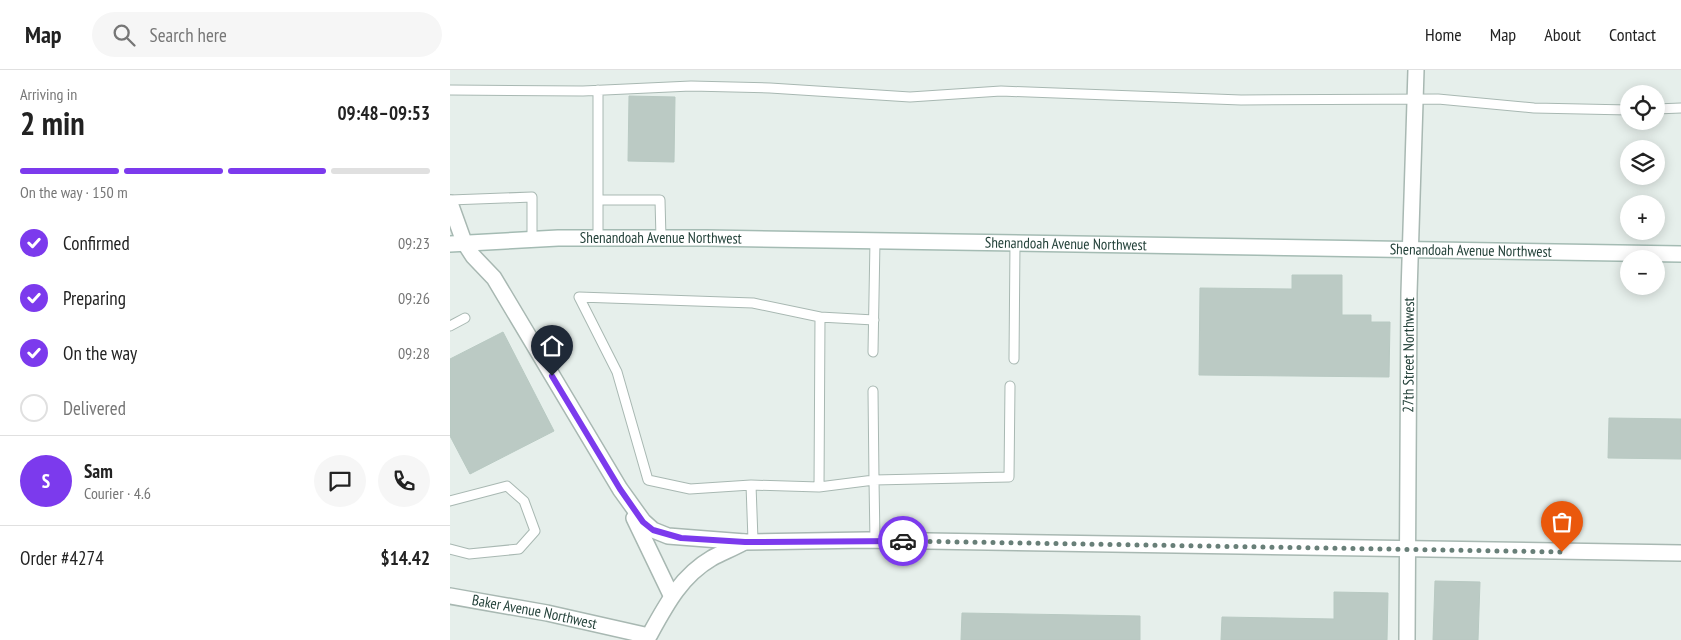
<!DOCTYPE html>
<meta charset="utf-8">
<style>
body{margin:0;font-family:"PT Sans Narrow",sans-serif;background:#f6f6f6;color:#222;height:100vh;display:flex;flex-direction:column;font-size:19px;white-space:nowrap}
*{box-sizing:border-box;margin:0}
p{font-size:16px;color:#767676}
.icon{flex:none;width:28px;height:28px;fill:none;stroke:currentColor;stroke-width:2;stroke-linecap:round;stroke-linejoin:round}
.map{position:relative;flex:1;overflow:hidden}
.details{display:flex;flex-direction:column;background:#fff;width:450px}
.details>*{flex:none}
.buttons{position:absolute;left:1170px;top:15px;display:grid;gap:10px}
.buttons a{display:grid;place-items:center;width:45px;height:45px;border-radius:50%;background:#fff;box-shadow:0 2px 12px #0003;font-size:25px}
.pin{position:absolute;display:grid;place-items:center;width:42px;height:42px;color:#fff;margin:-51px -21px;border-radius:50% 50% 50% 0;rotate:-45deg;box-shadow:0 0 5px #0007}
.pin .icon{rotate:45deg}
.courier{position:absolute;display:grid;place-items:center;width:50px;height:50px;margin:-25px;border:4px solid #7c3aed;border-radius:50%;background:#fff;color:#222;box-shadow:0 1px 6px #0007}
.overview em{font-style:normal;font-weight:600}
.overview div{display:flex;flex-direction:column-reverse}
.overview{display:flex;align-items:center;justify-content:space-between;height:85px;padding:0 20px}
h1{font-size:32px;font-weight:600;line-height:38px}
.bar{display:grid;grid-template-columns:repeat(4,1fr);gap:8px 5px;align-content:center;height:60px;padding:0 20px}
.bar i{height:6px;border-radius:4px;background:#e0e0e0}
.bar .current{background:#7c3aed}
.bar p{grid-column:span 4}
.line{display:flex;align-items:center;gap:12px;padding:0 20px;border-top:1px solid #e0e0e0}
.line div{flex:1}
.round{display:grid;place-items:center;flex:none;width:52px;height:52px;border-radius:26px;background:#f6f6f6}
ol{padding:0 20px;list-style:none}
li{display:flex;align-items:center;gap:15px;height:55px}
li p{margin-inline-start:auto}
li .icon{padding:5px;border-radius:50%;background:#7c3aed;color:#fff;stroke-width:4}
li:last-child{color:#767676}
li i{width:28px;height:28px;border:2px solid #e0e0e0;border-radius:50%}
header{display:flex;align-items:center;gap:30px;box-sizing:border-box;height:70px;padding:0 25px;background:#fff;border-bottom:1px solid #e0e0e0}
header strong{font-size:24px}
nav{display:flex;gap:28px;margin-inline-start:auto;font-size:18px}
.search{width:350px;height:45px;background:#f6f6f6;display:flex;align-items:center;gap:12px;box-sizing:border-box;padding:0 18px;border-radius:28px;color:#767676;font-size:19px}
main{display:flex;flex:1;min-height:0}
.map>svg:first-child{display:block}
.building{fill:#bbcac4;stroke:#b8c9c2}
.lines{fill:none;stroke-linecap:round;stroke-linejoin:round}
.service-casing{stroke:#a8b8b2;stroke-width:11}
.minor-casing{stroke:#a8b8b2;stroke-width:18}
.secondary-casing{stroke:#a4bbb3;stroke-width:18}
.service{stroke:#fff;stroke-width:9}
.minor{stroke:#fff;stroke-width:15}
.secondary{stroke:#fff;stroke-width:15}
.done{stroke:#687f78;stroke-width:5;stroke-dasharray:0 9}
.route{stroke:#7c3aed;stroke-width:6}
.labels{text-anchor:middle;stroke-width:4;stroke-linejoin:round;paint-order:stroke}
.street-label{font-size:15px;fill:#24423a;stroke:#f7fbf9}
</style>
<header>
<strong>Map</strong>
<div class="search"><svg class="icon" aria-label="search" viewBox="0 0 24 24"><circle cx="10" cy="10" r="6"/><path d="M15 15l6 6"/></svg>Search here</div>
<nav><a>Home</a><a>Map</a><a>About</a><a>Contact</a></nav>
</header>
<main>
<section class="details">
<div class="overview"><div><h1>2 min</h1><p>Arriving in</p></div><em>09:48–09:53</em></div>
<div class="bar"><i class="current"></i><i class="current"></i><i class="current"></i><i></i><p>On the way · 150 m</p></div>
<ol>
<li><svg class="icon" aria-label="check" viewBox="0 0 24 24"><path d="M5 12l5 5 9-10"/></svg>Confirmed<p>09:23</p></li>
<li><svg class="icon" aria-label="check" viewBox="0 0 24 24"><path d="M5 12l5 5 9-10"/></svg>Preparing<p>09:26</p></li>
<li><svg class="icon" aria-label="check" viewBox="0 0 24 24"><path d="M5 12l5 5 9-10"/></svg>On the way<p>09:28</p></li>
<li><i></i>Delivered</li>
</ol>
<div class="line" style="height:90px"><b class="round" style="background:#7c3aed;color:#fff">S</b><div><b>Sam</b><p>Courier · 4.6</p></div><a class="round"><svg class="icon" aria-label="chat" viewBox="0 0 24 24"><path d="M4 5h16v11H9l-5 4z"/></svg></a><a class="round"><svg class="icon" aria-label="phone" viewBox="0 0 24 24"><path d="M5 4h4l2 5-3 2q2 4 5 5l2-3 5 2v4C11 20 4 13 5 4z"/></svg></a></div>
<div class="line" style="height:65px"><div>Order #4274</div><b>$14.42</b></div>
</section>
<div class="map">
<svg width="1231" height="570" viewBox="0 0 1231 570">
<rect width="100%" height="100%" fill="#e6efeb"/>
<!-- building -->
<path class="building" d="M179,26l46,1 -1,65 -46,-1z
M842,205h50v40h29v7h19l-1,55 -190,-2 1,-87 92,1z
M53,262l51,99 -84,43 -20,-38v-77z
M1159,348l72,1v40l-73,-1z
M985,511l45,1 -2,58h-45z
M884,522l54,1 -1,47h-166l1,-23 112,2z
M512,543l178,3v24h-179z"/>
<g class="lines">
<defs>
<path id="service" d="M0,20l133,1 108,-5 79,2 140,9 91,-6 240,9 197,-1 96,9 95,2
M148,20v110h62l1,38
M1206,39l25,-1
M0,130l82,-3v42
M148,168v-38
M370,247l54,3
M0,256l15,-8
M423,282l2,-111
M564,289l1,-116
M301,415l2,55
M369,417l-68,-2 -61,4 -42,-9 -31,-108 -38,-75 174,6 67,14 -1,170 55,-7 -1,-89
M0,431l57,-15 17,15 11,30 -16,18 -50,5 -19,-5
M425,471l-1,-61 135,-3 1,-91"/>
<g id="minor">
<path d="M0,133l14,39 9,14 21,22 126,211 23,32 10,9 15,6 77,6 122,-2 814,13"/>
<path d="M184,448l37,77"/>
<path id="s1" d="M0,526l97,17 102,23c17,-31 32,-60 63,-78 11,-6 22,-10 32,-16"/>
<path id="s2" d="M957,570l2,-347 7,-223"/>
</g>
<g id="secondary">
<path id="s3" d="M0,174l108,-6h149l974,16"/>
</g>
</defs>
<!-- service casing -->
<use href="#service" class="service-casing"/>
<!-- minor casing -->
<use href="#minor" class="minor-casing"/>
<!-- secondary casing -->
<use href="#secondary" class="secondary-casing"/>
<!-- service -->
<use href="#service" class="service"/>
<!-- minor -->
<use href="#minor" class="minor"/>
<!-- secondary -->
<use href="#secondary" class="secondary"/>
</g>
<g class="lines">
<!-- done -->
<path class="done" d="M453,471l659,11"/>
<!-- route -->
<path class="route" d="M102,306l68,113 23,33 10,8 28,8 64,4 158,-1"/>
</g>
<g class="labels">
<!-- street labels -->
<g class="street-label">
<text dy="5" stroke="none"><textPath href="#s3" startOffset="211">Shenandoah Avenue Northwest</textPath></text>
<text dy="5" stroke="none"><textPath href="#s3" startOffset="616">Shenandoah Avenue Northwest</textPath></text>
<text dy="5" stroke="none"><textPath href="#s3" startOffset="1021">Shenandoah Avenue Northwest</textPath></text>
<text dy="5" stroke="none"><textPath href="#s2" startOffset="285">27th Street Northwest</textPath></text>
<text dy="5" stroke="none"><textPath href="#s1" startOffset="86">Baker Avenue Northwest</textPath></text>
</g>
</g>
</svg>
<div class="buttons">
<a><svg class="icon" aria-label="locate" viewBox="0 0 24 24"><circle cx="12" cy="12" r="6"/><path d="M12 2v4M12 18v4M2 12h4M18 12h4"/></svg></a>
<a><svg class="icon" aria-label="layers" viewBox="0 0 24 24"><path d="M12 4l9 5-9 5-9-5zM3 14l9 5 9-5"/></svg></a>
<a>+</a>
<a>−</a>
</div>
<div class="pin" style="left:1112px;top:482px;background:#ea580c"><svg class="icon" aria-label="bag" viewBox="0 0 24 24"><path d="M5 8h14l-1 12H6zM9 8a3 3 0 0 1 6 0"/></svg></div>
<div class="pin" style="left:102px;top:306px;background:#1f2937"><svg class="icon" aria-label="home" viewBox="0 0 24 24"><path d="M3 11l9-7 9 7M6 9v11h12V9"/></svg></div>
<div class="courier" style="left:453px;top:471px"><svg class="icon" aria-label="car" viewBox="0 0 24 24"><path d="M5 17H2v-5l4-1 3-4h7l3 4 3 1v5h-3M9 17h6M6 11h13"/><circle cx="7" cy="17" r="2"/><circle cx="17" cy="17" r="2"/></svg></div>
</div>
</main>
